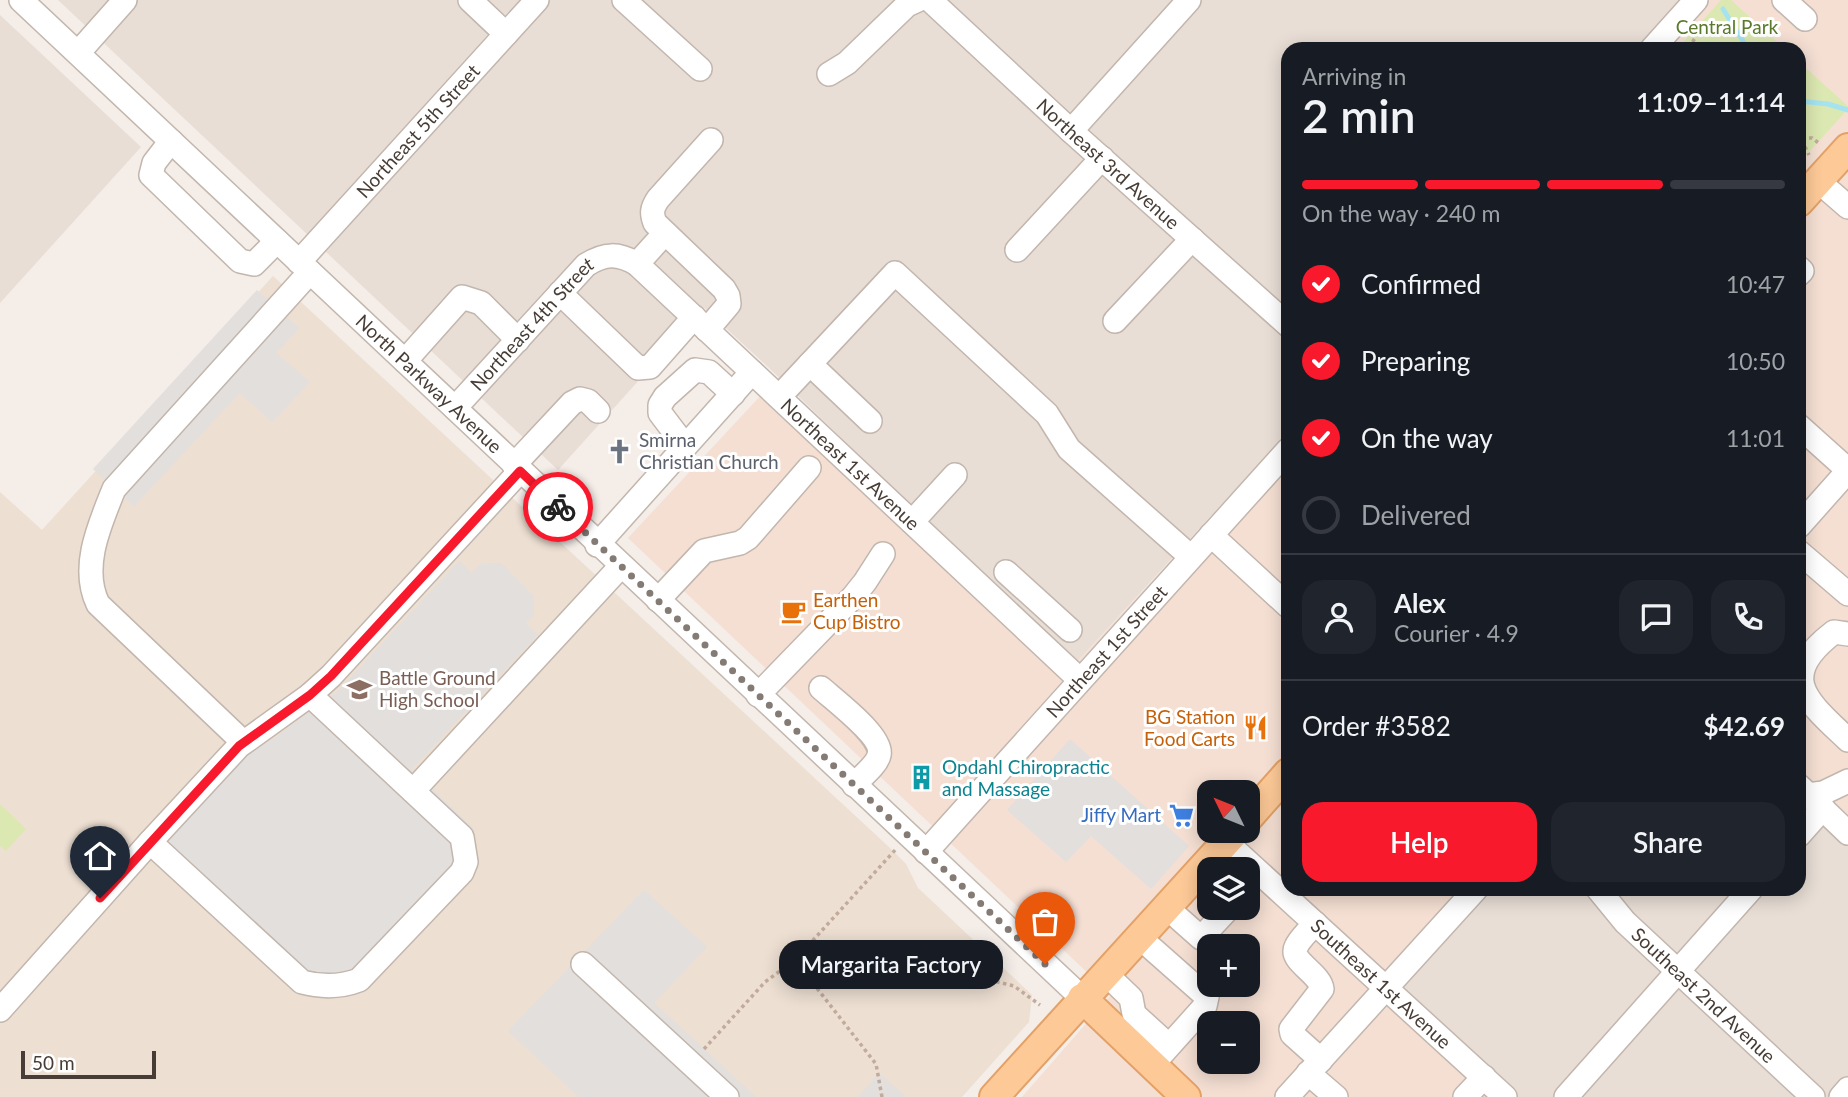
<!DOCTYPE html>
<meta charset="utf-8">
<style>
body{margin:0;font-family:Lato,sans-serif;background:#20242c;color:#f1f3f6;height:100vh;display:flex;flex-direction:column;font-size:26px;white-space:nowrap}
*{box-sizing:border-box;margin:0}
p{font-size:23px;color:#9ea1a6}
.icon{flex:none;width:38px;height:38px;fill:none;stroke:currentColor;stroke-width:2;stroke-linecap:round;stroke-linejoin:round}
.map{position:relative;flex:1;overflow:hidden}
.panel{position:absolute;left:1281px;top:42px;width:525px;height:854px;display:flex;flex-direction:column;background:#171b24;border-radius:21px;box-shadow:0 4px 18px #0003}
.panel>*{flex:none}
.needle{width:46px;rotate:313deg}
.buttons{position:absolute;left:1197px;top:780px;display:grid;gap:14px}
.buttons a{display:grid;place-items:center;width:63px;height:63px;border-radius:14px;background:#171b24;box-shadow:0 4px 18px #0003;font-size:35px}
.scale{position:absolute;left:21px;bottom:18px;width:135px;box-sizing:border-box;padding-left:7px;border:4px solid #473d36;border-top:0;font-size:19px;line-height:24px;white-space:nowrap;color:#473d36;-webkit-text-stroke:5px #fff;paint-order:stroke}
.pin{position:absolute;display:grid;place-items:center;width:60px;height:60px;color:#fff;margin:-72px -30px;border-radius:50% 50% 50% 0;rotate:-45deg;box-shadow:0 0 7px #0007}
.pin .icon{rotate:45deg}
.courier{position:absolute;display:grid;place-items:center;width:70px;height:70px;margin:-35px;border:5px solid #f81a2c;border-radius:50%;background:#fff;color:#222;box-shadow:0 2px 9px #0007}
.bubble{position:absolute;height:49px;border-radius:21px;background:#171b24;box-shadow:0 4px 18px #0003;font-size:23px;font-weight:600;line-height:49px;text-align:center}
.overview em{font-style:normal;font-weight:600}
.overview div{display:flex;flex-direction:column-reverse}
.overview{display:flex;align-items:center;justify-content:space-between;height:119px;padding:0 21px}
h1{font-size:46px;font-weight:600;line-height:52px}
.bar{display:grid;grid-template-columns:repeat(4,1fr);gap:10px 7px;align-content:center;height:84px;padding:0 21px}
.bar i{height:9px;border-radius:5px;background:#363941}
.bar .on{background:#f81a2c}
.bar p{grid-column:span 4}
.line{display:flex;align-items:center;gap:18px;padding:0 21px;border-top:2px solid #363941}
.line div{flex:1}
.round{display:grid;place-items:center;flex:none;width:74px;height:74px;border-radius:21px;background:#20242c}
ol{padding:0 21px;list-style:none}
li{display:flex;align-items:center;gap:21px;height:77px}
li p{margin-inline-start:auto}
li .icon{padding:7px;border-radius:50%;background:#f81a2c;color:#fff;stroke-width:4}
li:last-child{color:#9ea1a6}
li i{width:38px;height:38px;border:4px solid #363941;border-radius:50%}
.button{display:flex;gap:14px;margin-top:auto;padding:14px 21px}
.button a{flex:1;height:80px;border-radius:21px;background:#f81a2c;color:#fff;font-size:28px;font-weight:600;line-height:80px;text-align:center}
.button a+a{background:#20242c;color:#f1f3f6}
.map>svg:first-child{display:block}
.residential{fill:#e8ded6}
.commercial{fill:#f5dfd3;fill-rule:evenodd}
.education{fill:#eddfd2}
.green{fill:#dce8b1}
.parking{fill:#e2dfdd}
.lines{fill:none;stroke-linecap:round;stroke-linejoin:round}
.stream{stroke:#a5e3f0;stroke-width:5}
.minor-casing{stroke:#c2b6ad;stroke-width:26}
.major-casing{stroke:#e3a167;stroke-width:32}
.path{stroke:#c1ab9c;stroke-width:3.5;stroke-dasharray:3.5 3.5;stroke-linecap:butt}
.minor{stroke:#fff;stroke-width:23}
.major{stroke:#fdc997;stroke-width:28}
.done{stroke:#847b74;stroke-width:7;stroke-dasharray:0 12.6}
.route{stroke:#f81a2c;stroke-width:9}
.labels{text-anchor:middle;stroke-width:6;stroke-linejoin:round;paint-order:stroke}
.park-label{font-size:19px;fill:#5a792a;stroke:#fff}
.street-label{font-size:19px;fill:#473d36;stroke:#fff}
.worship-label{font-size:19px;fill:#5b616d;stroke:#fff;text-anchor:start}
.food-label{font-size:19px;fill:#c56008;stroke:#fff;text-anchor:start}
.education-label{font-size:19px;fill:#785e54;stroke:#fff;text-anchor:start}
.culture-label{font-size:19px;fill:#0d838f;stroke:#fff;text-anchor:start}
.shop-label{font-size:19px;fill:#366cbe;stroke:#fff;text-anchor:end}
</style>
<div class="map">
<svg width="1848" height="1097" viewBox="0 0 1848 1097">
<rect width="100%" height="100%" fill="#f4ede8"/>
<!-- residential -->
<path class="residential" d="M58,0h1626l-45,49h-351v383l-213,232 -309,-299 -62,-57 -146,162z
M0,15l141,132 -141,156z
M1799,800l49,46v251h-339l-116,-109 92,-99h314z"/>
<!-- commercial -->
<path class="commercial" d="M1693,0h155v845l-49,-47v-749h-152z
M764,392l303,281 221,-239v455h195l-90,98 112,110h-483l89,-102 -483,-457zM1209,793h39v38h-39zM1209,870h39v38h-39zM1209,947h39v38h-39zM1209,1024h39v38h-39z"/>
<!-- education -->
<path class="education" d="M273,276l617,572 16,16 12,24 114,107 -3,27 -67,75h-962v-605l42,38z"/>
<!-- green -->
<path class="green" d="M1721,0h10l54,49h-108z
M1799,62l49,44v3l-49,54z
M0,804l26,25 -20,22 -6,-5z"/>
<!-- parking -->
<path class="parking" d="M257,290l42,38 -23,25 34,29 -38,40 -32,-29 -106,113 -41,-37z
M459,561l13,12 9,-9 20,-1 33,33v19l-8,8 12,12 -126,134 61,59 3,42 -120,125 -48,1 -9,-4 -145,-136 90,-99 39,-25 21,-17 33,-23z
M1070,739l119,107 -38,43 -60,-53 -25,26 -59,-52z
M644,890l63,57 -53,56 102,94h-177l-71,-66z
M879,1073l27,24h-48z"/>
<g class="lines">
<!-- stream -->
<path class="stream" d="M1723,9l25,40
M1799,101l29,3 20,6"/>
<defs>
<g id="minor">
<path id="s1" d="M21,0l1061,998"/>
<path d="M470,0l36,34"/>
<path d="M624,0l76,69"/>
<path id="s2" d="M930,0l141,131 217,194"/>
<path d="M1784,0l21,19"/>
<path d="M1652,49l44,-49"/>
<path d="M78,53l47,-53"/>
<path d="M829,74l18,-11 60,-58 11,-5"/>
<path d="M1071,131l118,-131"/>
<path d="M171,141l-17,22 -3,12 89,86 14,3 23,-23"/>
<path d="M1818,181l30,26"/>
<path d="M1017,250l85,-92"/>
<path id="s3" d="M299,262l238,-262"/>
<path d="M637,264l28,-31"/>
<path d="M1799,268l3,3 -3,3"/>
<path d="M560,293l78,75 12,-1 44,-50"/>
<path d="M1115,321l77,-82"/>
<path d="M707,330l22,-26 -1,-8 -4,-7 -69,-66c-4,-10 -3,-15 3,-24l53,-59"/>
<path d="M405,361l57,-64 19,6 37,37"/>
<path d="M810,364l60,57"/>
<path d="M779,397l116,-124 152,141 22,35 122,108"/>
<path id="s4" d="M455,408l131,-143c19,-12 32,-12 51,-1l443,416"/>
<path d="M1799,426l49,44"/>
<path d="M681,453l-2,-15 -19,-25v-8l5,-8 30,-27 14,2 24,22"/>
<path d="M514,465l58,-62 8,-4 8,2 10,10"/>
<path d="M912,522l43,-47"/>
<path d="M1799,526l49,-55"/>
<path d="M1211,535l77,71"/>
<path d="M597,545l155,-173"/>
<path d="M1799,552l49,42"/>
<path d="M1006,572l64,58"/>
<path d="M658,600l46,-49 36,-8 8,-5 61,-70"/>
<path d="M1848,634l-14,-2c-59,45 -27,69 14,108"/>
<path d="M821,688c13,12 63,49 58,67 -2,10 -18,22 -25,30"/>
<path d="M758,695l95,-98 12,-15 18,-28"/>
<path d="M243,742l-145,-138c-18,-37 2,-80 16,-115l196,-217"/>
<path d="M1799,786l49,47"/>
<path d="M413,791l208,-225"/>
<path d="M1808,795l15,-2 25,-12"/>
<path d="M1799,835l24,-27"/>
<path d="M150,842l152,140c19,5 39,5 57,-2l103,-108 4,-10 -4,-25 -152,-142"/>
<path id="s5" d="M1226,842l279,255"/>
<path id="s6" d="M926,852l362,-402"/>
<path id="s7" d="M1598,889l27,33 188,175"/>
<path d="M1166,907l35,31 28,-30"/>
<path d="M1315,923c-5,7 -15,15 -19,24 -7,14 24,26 26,42l-31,40 1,5 29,26"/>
<path d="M1139,937l68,60 -2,9 -53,59"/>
<path d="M583,964l144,133"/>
<path d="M1105,973l26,25 3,16 34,31"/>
<path d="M0,1010l150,-168 89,-96 71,-51 21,-19 189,-205"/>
<path d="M1308,1073l28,24"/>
<path d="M1287,1097l189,-208"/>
<path d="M1465,1097l19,-20"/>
<path d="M1566,1097l185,-208"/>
<path d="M1841,1097l7,-8"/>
</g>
<path id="major" d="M1799,202l49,-54
M1248,818l40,-45
M1082,998l104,99
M994,1097l242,-266"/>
</defs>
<!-- minor casing -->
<use href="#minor" class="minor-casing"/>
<!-- major casing -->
<use href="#major" class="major-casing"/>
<!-- path -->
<path class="path" d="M1689,48l15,-25
M1799,134l10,21
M1802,138h10l8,6
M704,1049l61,-67 30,-22 102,-112
M882,1097l-6,-33 -81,-104 48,-9 33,1 138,34 26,19"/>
<!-- minor -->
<use href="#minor" class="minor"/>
<!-- major -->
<use href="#major" class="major"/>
</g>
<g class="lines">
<!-- done -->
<path class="done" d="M558,507l487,457"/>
<!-- route -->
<path class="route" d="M100,898l139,-152 71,-51 21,-19 189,-205 38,36"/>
</g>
<!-- icons -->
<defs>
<symbol id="church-bare" viewBox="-9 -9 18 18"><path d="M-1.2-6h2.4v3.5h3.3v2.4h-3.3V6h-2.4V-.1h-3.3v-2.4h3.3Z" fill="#6b7280" stroke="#fff" stroke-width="2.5" paint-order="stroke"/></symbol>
<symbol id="cafe-bare" viewBox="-9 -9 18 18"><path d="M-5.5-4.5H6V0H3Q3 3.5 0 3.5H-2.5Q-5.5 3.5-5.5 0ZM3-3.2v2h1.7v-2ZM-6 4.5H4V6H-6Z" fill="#e8710a" stroke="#fff" stroke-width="2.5" paint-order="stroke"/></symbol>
<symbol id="school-bare" viewBox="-9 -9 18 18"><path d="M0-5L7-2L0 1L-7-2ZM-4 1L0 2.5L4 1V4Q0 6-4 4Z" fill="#8d6e63" stroke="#fff" stroke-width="2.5" paint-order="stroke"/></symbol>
<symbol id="restaurant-bare" viewBox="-9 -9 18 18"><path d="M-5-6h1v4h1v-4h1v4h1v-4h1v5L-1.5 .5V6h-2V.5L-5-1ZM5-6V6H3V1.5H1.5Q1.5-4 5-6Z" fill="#e8710a" stroke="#fff" stroke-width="2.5" paint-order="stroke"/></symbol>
<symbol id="building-bare" viewBox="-9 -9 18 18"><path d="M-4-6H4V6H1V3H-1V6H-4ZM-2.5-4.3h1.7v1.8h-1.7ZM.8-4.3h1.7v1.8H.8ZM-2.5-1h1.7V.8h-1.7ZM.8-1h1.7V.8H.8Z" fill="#0f9aa8" stroke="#fff" stroke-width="2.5" paint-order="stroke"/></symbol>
<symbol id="supermarket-bare" viewBox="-9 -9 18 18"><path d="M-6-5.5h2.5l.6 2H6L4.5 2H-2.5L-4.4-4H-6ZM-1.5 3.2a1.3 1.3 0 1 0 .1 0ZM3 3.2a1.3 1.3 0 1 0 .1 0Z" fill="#3f7fe0" stroke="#fff" stroke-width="2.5" paint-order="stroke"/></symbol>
</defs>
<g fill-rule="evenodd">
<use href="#church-bare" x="602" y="434" width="35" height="35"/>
<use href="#cafe-bare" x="776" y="594" width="35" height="35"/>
<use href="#school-bare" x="342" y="672" width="35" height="35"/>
<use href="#restaurant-bare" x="1238" y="710" width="35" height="35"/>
<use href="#building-bare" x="904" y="760" width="35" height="35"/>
<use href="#supermarket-bare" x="1164" y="798" width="35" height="35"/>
</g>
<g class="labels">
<!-- park labels -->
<g class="park-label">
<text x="1727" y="34">Central Park</text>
</g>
<!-- street labels -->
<g class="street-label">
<text dy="7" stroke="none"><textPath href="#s3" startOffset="177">Northeast 5th Street</textPath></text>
<text dy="7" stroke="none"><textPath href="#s2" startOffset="242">Northeast 3rd Avenue</textPath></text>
<text dy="7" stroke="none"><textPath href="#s4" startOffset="114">Northeast 4th Street</textPath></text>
<text dy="7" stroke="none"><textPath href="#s1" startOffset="560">North Parkway Avenue</textPath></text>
<text dy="7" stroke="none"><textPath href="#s4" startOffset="541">Northeast 1st Avenue</textPath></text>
<text dy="7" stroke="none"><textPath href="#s6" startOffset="270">Northeast 1st Street</textPath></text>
<text dy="7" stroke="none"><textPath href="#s5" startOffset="210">Southeast 1st Avenue</textPath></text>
<text dy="7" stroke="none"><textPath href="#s7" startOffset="150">Southeast 2nd Avenue</textPath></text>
</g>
<!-- worship labels -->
<g class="worship-label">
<text x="639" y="447">Smirna<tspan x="639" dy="22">Christian Church</tspan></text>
</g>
<!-- food labels -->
<g class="food-label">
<text x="813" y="607">Earthen<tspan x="813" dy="22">Cup Bistro</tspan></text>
<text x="1235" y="724" text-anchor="end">BG Station<tspan x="1235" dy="22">Food Carts</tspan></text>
</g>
<!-- education labels -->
<g class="education-label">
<text x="379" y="685">Battle Ground<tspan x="379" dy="22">High School</tspan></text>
</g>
<!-- culture labels -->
<g class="culture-label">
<text x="942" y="774">Opdahl Chiropractic<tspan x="942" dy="22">and Massage</tspan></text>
</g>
<!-- shop labels -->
<g class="shop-label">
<text x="1161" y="822">Jiffy Mart</text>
</g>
</g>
</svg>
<div class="buttons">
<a><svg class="needle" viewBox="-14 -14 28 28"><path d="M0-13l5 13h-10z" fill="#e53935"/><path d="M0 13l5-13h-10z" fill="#9ea1a6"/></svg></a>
<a><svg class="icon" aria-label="layers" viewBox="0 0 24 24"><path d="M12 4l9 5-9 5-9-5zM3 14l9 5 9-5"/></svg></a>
<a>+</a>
<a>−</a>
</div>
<div class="scale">50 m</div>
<div class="pin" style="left:1045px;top:964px;background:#ea580c"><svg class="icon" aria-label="bag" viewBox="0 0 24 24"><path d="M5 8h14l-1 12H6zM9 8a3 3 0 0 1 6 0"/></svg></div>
<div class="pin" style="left:100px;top:898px;background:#1f2937"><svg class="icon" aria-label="home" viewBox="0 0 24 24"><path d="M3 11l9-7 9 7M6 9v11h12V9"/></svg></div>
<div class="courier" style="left:558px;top:507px"><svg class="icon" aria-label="bike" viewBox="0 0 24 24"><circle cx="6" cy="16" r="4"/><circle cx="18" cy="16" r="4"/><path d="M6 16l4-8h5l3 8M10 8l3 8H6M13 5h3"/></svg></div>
<div class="bubble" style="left:779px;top:940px;width:224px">Margarita Factory</div>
<section class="panel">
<div class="overview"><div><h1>2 min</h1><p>Arriving in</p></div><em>11:09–11:14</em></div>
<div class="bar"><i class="on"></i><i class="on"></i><i class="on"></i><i></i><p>On the way · 240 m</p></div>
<ol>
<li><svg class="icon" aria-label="check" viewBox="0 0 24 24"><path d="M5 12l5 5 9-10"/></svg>Confirmed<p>10:47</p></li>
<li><svg class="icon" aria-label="check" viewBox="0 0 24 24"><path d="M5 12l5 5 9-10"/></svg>Preparing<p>10:50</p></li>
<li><svg class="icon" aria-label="check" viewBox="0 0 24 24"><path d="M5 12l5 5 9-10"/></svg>On the way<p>11:01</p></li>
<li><i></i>Delivered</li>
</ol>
<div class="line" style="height:126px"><a class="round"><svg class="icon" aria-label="person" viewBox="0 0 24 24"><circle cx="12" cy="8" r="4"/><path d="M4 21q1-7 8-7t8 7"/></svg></a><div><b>Alex</b><p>Courier · 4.9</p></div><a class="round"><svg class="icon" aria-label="chat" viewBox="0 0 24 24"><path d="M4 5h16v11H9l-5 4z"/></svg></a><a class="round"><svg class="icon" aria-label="phone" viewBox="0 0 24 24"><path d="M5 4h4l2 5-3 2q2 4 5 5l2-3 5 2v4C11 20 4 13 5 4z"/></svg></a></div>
<div class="line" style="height:91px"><div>Order #3582</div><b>$42.69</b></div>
<div class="button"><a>Help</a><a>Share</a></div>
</section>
</div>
